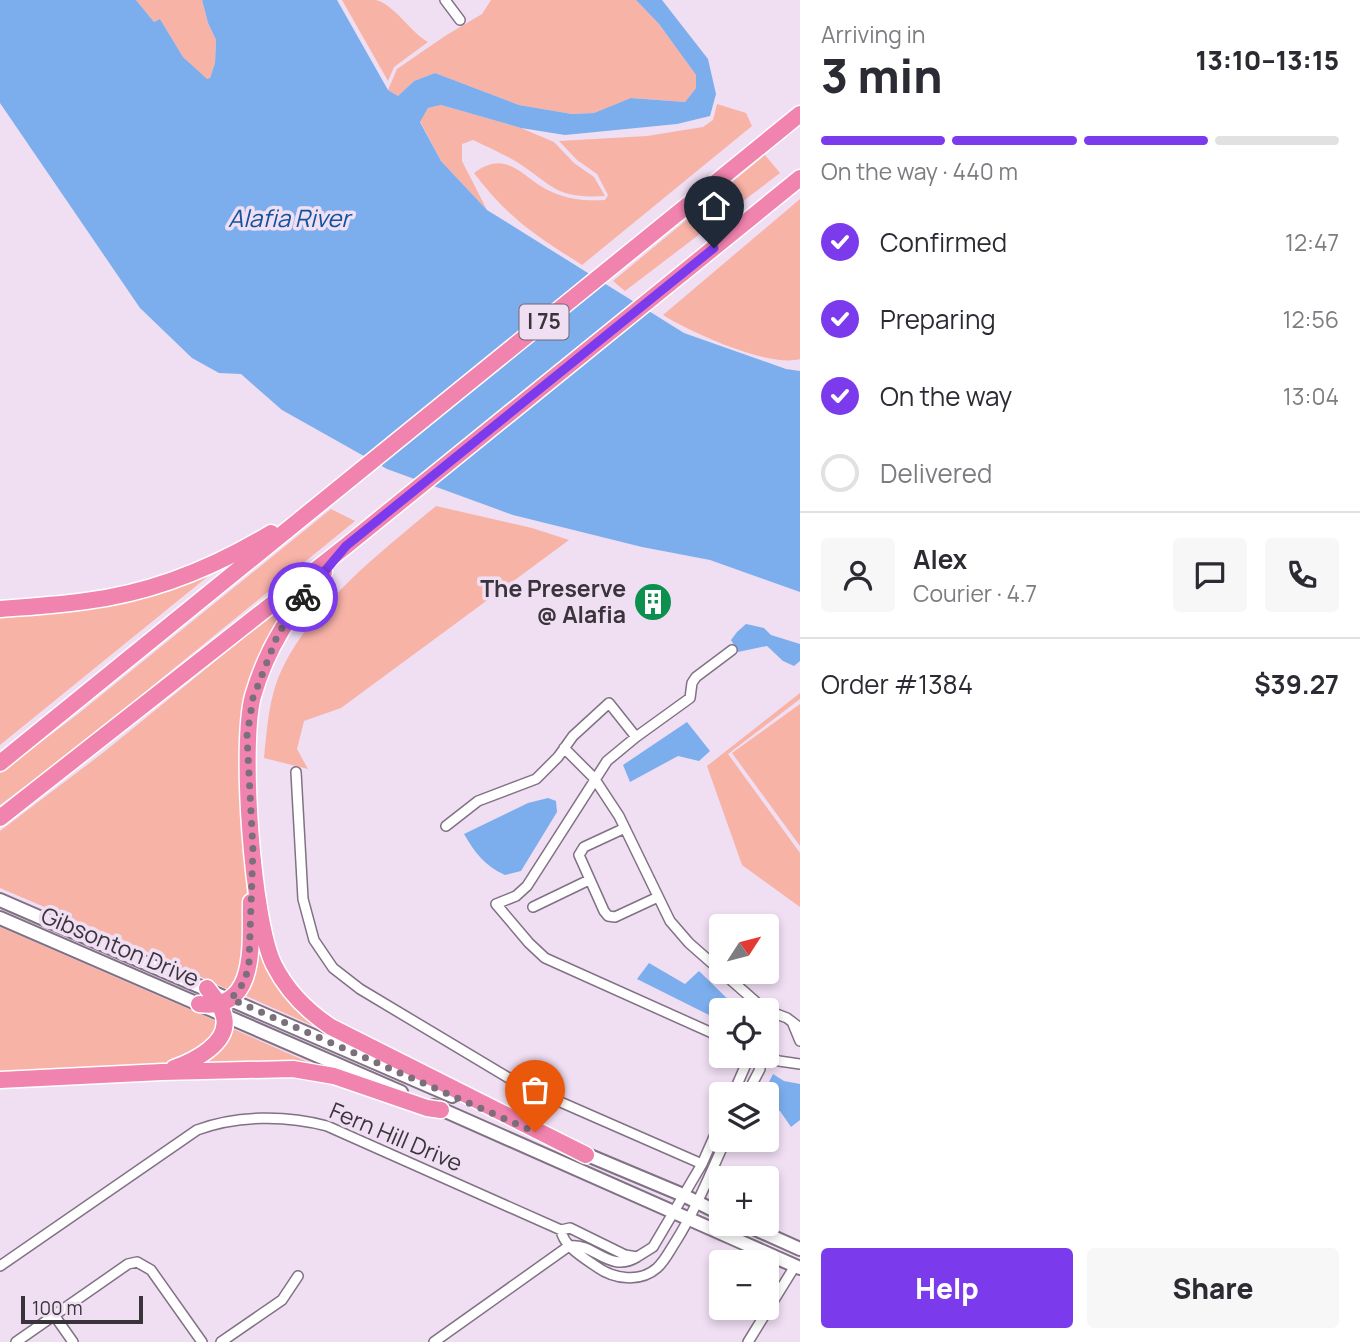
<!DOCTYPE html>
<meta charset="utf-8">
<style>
body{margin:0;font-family:Manrope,sans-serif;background:#f7f7f7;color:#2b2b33;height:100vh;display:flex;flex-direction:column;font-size:26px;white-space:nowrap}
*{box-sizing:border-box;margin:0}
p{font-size:23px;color:#7c7c81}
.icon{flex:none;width:38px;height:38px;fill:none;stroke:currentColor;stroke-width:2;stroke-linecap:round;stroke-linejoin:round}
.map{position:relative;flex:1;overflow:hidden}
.panel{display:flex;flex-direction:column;background:#fff;width:560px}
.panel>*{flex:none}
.needle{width:46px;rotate:54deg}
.fabs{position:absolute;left:709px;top:914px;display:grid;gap:14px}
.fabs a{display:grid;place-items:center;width:70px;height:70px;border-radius:7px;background:#fff;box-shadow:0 4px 10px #0003;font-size:35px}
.scale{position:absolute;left:21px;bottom:18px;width:122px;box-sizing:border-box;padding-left:7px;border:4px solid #3a333b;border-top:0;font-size:19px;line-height:24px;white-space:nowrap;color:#3a333b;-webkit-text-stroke:5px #f0def3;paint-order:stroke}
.pin{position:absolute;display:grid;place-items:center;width:60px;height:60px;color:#fff;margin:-72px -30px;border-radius:50% 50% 50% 0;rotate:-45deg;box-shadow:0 0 7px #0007}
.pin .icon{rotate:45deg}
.courier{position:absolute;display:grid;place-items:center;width:70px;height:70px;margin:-35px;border:5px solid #7c3aed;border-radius:50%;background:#fff;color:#222;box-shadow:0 2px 9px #0007}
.overview em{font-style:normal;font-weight:800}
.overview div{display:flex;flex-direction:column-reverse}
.overview{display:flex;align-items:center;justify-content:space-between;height:119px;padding:0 21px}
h1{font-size:46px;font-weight:800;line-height:52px}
.bar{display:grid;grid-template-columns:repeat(4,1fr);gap:10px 7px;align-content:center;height:84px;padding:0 21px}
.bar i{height:9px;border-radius:5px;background:#e1e1e2}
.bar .current{background:#7c3aed}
.bar p{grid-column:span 4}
.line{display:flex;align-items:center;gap:18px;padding:0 21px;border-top:2px solid #e1e1e2}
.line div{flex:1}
.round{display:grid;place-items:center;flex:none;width:74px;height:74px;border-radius:7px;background:#f7f7f7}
ol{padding:0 21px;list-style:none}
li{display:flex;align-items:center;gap:21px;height:77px}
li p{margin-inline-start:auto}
li .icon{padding:7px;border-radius:50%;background:#7c3aed;color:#fff;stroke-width:4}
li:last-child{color:#7c7c81}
li i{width:38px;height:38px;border:4px solid #e1e1e2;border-radius:50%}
.button{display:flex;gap:14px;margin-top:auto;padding:14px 21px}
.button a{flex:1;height:80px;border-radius:7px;background:#7c3aed;color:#fff;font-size:28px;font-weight:800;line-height:80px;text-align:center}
.button a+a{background:#f7f7f7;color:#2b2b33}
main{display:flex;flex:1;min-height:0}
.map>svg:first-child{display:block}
.green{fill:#f8b3a7}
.water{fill:#7caeed}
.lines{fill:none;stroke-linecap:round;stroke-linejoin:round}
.minor-casing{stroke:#817184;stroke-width:12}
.secondary-casing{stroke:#817184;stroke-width:16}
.motorway-casing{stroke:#fff;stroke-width:19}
.minor{stroke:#fff;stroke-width:9}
.secondary{stroke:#fff;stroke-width:12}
.motorway{stroke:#f183af;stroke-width:16}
.done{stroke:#7a6f7b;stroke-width:7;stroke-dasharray:0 12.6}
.route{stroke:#7c3aed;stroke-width:9}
.labels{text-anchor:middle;stroke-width:7;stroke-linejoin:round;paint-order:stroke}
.shield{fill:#f0def3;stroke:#716672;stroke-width:2}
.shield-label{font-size:21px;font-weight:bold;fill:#3a333b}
.poi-label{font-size:23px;font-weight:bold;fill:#3a333b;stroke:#f0def3;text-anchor:end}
.street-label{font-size:23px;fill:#3a333b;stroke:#f0def3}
.water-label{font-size:24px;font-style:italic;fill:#0d539e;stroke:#f0def3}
</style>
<main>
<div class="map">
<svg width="800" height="1342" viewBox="0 0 800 1342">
<rect width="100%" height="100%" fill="#f0def3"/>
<!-- green -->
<path class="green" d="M136,0h66l6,23 8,17 -1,23 -5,15 -3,2 -3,-3 -21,-20 -23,-38 -6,3z
M342,0c10,0 24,0 34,0 19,5 35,33 52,42l-34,25 -6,14z
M491,0h145l23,24 37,51v13l-11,14 -53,-4 -38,15 -22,1 -53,-9 -84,-32 -21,8 -16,15 -10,-6 9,-21 48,-33 37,-22z
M717,104l29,9 6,13 -170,139c-47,-30 -74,-47 -108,-92 35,-26 49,7 78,19 18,8 33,9 53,8l3,-5 -11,-21 -20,-14 -18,-19 88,-5 56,-9 10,-7z
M441,105l80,23 33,14 20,21 20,14 11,19c-50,3 -51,-10 -88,-34 -14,-8 -29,-15 -44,-22l-11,4v17l25,49 -46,-49 -21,-40 8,-13z
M765,155l15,18 -155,118 -12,-10z
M800,199v160c-31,9 -110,-27 -137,-44z
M436,506l96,22 37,12 -228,168 -37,13 -7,28 11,20 -44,-11c3,-30 5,-62 18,-89 32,-66 99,-117 154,-163z
M331,509l24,12 -280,228 -75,56v-32l78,-59z
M217,569l-217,176v-133z
M289,601l4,3 -33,63 -13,184 -1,102 -2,16 -15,21 -98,-46 -131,-56v-57l104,-79z
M800,693v6l-72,55 72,99v54l-58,-42 -35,-99z
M800,704v142l-68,-93z
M0,927l221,96 -10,18 -44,24 -167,12z
M258,942l67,89 -81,-36 6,-11z
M231,1028l86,38 -119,-3z"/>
<!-- water -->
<path class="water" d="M0,0h136l18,22 6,-3 23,38 24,22 3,-1 5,-15 1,-23 -8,-17 -6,-23h135l51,90 10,6 16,-15 21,-8 84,32 53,9 22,-1 37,-15 54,4 11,-14v-13l-37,-51 -23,-24h26l46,59 8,35 -6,22 -33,8 -112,11 -44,-7 -80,-23 -13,3 -8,14 21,39 46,49 197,123 102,36 14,2v221l-90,-32 -68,-13 -129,-32 -126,-46 -105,-59 -41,-36 -22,-1 -27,-15 -52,-50 -140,-205z
M746,624l18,4 7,7 29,9v17l-6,5 -11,-5 -16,-15 -29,6 -7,-12 6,-8z
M687,722l23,29 -11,10 -21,-5 -48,26 -7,-17z
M548,798l8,3 1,11 -36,59 -16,4c-20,-9 -30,-22 -41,-41l64,-31z
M649,963l36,21 14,-13 40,39h-18v11l-84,-42z
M773,1074l11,7 16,3v36l-9,7 -11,-16 -13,-6 -1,-11h-3z"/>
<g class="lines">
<defs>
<path id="minor" d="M445,0l15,20
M564,748l30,30 25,38 51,105 19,22 76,67
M296,772l7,127 11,41 19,28 27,21 157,94 185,81
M446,826l32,-25 58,-22 22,-22 15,-21 36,-33 27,34
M625,828l-41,19 -5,8 25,56 4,5 7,1 43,-20
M533,907l56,-27
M766,1010l21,8 13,10
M793,1024l7,17
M721,1037l-176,-79 -16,-15 -33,-39 20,-8 11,-10 80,-125 29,-24 54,-39 2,-15 4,-6 36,-27
M764,1055l15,6 21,3
M733,1094l14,-32 9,-3
M747,1094l13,-25 -4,-10 2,-4
M561,1230c2,16 23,28 36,37 17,12 43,16 60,1 8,-7 13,-18 19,-27 20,-32 34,-67 50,-102
M0,1266l197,-136c40,-15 89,-15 130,-4l234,104 9,-2 55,27 12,2 16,-10 49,-83 19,-43
M54,1315l19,27
M16,1342l112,-78 9,-2 14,8 51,72
M221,1342l61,-42 16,-24
M434,1342l135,-96c25,-4 40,28 68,11
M748,1342l47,-76"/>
<path id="secondary" d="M0,900l452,196
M0,918l401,174
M434,1106l366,162
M578,1151l105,44 38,19
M742,1223l58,26"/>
<path id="motorway" d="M324,572c-32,38 -57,75 -71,124 -13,48 -1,225 21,269 13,26 33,46 57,62l255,128
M0,609c28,-2 57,-4 86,-8 65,-8 129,-34 185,-68
M0,763l800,-649
M0,818l346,-272 454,-368
M199,1004c60,8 51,-63 52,-102
M174,1068c20,-7 56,-25 50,-51 -2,-11 -10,-20 -17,-29
M0,1080l162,-8 131,-3 41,7 93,32 14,2"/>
</defs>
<!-- minor casing -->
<use href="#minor" class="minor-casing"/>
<!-- secondary casing -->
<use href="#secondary" class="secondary-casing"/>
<!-- motorway casing -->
<use href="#motorway" class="motorway-casing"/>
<!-- minor -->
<use href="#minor" class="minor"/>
<!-- secondary -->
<use href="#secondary" class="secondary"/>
<!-- motorway -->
<use href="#motorway" class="motorway"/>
</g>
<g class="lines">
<!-- done -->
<path class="done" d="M303,597l-25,37 -25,64 -6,38 6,114 -4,112 -4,19 -14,18 304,133"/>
<!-- route -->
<path class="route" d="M303,597l43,-51 368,-298"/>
</g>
<!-- icons -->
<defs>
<symbol id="building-disc" viewBox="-11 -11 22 22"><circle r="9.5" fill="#0c904e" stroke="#f0def3"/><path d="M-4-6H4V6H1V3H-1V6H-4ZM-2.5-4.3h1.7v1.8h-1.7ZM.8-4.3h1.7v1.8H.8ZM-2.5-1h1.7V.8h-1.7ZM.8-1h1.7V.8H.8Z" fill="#fff"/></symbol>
</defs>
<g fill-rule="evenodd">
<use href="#building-disc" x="631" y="580" width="44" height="44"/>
</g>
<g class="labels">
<!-- shield labels -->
<rect class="shield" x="519.5" y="304.5" width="49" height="35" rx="5"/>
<g class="shield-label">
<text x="544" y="329">I 75</text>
</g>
<!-- poi labels -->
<g class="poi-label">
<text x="626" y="597">The Preserve<tspan x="626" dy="26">@ Alafia</tspan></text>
</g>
<!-- street labels -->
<g class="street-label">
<text transform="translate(120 947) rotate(23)" y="8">Gibsonton Drive</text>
<text transform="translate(396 1137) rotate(23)" y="8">Fern Hill Drive</text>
</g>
<!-- water labels -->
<g class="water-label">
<text x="289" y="227">Alafia River</text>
</g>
</g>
</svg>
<div class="fabs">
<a><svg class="needle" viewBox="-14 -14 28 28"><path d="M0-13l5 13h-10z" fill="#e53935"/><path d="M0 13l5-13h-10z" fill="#7c7c81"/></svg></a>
<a><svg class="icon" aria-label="locate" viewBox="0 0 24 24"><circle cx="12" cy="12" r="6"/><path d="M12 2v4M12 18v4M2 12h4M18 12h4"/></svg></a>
<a><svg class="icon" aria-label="layers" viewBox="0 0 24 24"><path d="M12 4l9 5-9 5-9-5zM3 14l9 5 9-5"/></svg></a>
<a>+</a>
<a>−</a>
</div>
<div class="scale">100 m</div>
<div class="pin" style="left:535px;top:1132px;background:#ea580c"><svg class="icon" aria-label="bag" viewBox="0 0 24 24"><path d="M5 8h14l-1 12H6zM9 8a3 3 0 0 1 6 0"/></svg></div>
<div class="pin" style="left:714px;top:248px;background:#1f2937"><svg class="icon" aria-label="home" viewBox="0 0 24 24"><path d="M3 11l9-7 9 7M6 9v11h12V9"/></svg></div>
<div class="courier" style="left:303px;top:597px"><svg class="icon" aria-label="bike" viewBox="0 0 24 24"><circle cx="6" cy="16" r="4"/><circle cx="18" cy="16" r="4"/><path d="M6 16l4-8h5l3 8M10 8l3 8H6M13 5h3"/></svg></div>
</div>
<section class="panel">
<div class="overview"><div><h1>3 min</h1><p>Arriving in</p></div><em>13:10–13:15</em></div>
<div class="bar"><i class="current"></i><i class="current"></i><i class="current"></i><i></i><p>On the way · 440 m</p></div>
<ol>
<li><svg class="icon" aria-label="check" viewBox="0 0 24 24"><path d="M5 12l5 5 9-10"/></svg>Confirmed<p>12:47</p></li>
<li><svg class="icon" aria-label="check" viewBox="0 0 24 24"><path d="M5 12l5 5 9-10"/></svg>Preparing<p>12:56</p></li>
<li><svg class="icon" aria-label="check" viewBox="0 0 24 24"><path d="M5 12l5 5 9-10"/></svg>On the way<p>13:04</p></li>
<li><i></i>Delivered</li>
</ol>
<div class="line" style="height:126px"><a class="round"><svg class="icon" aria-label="person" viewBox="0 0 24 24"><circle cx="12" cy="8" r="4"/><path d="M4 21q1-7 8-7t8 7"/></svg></a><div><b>Alex</b><p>Courier · 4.7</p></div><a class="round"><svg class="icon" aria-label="chat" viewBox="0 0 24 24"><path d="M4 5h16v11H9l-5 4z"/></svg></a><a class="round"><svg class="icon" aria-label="phone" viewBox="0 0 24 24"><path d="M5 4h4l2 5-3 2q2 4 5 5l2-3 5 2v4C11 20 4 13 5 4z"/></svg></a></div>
<div class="line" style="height:91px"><div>Order #1384</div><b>$39.27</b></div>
<div class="button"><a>Help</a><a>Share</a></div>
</section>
</main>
